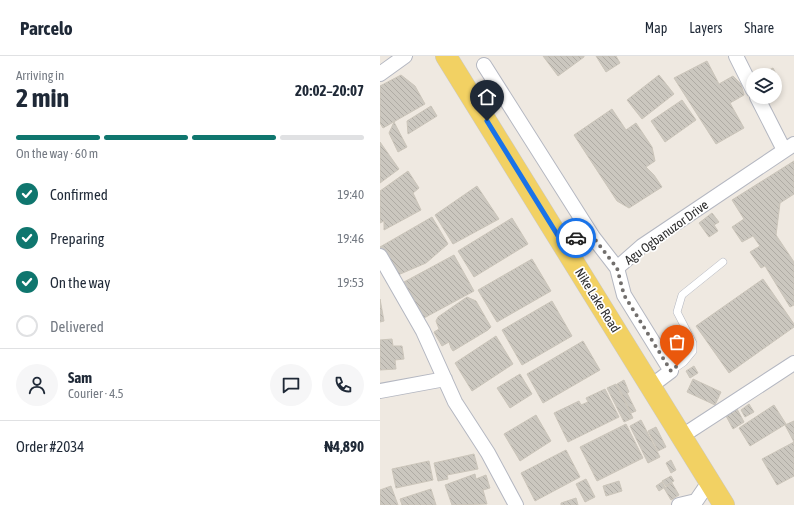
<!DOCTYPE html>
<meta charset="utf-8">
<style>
body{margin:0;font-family:"Asap Condensed",sans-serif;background:#f6f6f7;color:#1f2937;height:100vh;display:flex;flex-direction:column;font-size:15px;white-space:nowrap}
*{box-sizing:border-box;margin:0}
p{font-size:13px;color:#747a83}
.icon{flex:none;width:22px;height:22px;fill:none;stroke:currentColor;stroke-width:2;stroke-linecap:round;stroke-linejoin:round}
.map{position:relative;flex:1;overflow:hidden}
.details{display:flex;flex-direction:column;background:#fff;width:380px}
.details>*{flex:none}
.buttons{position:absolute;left:366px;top:12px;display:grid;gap:8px}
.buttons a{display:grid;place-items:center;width:36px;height:36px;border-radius:50%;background:#fff;box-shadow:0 2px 6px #0003;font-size:20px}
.pin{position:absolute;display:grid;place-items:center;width:34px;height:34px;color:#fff;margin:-41px -17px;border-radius:50% 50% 50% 0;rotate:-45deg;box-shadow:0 0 4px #0007}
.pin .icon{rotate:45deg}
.courier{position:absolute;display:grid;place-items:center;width:40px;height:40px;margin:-20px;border:3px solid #1a73e8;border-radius:50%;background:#fff;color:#222;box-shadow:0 1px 5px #0007}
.overview em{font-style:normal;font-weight:700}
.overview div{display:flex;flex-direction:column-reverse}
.overview{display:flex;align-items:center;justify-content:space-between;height:68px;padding:0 16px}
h1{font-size:26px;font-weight:700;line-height:30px}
.bar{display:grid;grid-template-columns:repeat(4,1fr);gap:6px 4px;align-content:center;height:48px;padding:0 16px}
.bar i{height:5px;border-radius:3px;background:#e0e1e3}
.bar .selected{background:#0f766e}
.bar p{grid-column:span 4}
.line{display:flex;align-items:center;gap:10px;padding:0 16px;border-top:1px solid #e0e1e3}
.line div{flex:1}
.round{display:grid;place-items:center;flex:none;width:42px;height:42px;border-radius:21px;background:#f6f6f7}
ol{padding:0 16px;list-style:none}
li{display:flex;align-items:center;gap:12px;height:44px}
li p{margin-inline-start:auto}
li .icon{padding:4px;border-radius:50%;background:#0f766e;color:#fff;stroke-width:4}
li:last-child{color:#747a83}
li i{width:22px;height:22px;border:2px solid #e0e1e3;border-radius:50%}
header{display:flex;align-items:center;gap:24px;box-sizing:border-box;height:56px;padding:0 20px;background:#fff;border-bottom:1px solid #e0e1e3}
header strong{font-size:19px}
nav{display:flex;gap:22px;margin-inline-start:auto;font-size:14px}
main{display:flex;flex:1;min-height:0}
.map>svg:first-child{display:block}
.building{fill:url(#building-back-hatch);stroke:#cbc5ba}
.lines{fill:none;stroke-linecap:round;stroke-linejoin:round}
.lane-casing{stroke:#b4b7c1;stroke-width:8}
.street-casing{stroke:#b4b7c1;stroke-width:16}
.primary-casing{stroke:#c9c9c9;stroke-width:22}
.lane{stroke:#fff;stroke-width:7}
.street{stroke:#fff;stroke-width:14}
.primary{stroke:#f2d163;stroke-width:21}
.done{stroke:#726f6d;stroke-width:4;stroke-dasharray:0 7.2}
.route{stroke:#1a73e8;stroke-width:5}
.labels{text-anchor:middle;stroke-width:3.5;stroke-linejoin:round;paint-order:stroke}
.street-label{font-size:13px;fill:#2e2e2e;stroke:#fff}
</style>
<header>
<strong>Parcelo</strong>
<nav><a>Map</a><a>Layers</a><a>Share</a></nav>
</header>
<main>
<section class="details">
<div class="overview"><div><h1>2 min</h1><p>Arriving in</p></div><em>20:02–20:07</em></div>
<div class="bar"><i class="selected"></i><i class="selected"></i><i class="selected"></i><i></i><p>On the way · 60 m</p></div>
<ol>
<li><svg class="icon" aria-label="check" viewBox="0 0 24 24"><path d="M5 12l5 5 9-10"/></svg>Confirmed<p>19:40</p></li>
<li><svg class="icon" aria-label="check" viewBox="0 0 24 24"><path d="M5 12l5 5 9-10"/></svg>Preparing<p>19:46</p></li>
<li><svg class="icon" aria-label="check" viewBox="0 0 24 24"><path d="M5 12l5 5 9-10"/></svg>On the way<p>19:53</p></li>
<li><i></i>Delivered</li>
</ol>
<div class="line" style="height:72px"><a class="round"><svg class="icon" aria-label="person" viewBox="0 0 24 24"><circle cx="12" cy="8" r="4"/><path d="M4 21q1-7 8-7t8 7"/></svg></a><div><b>Sam</b><p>Courier · 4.5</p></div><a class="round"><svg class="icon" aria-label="chat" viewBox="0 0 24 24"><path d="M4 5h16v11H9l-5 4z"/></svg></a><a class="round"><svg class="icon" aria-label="phone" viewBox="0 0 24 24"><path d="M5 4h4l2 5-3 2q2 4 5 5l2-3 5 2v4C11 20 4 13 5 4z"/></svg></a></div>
<div class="line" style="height:52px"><div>Order #2034</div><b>₦4,890</b></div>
</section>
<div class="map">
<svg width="414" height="449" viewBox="0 0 414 449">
<defs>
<pattern id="building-back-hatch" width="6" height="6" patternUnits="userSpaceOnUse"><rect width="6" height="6" fill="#cbc7bf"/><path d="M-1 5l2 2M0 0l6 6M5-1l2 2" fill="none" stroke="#afaba4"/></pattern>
</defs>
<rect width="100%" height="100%" fill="#efe9e1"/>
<!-- building -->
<path class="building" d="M163,0h41v1l-26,19z
M216,0h20l4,7 -14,9z
M327,5l12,23 14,-8 8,8 3,11 -14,8 14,25 -28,16 -42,-66z
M393,12l4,8 -13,-1 -1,-2z
M21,19l14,11 10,18 -42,24 -3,-5v-37z
M279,19l15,19 -32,25 -15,-19z
M302,44l14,20 -31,22 -14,-21z
M51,50l6,10 -29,18 -1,-13z
M232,53l14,21 10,-7 16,24 3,14 -9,6 8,8 8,12 -33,21 -12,-7 -43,-66z
M14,66l13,25 -9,5 -9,-19z
M0,86l19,27 -19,14z
M414,105v33l-14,9 -4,32 18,27v43l-4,2 -25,-41 -4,2 -11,-16 10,-6 -7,-10 -11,6 -10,-15 12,-8 -12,-19z
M28,115l11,17 -6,5 8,17 -37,20v-9l-4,2v-32z
M97,130l22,33 -46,25 -18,-29z
M332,157l7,9 -5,3 4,6 -9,6 -10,-14z
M52,161l16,27 -22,19 -28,12 -18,-28z
M132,162l16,26 -54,33 -16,-26z
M74,199l20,36 -50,27 -20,-36z
M152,203l19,32 -54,31 -19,-32z
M383,223l31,45v3l-65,46 -33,-47z
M87,241l9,4 15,26 -3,3 -35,21 -2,-3 -2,-6 -7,4 -7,-12 -1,-2 5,-3 -3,-8 2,-4z
M0,243l4,22 -4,1z
M172,245l20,35 -50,29 -20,-35z
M116,280l17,28 -41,27 -17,-28z
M12,283l1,7h9l2,13 -9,1 1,9 -16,1v-30z
M203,285l17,29 -57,33 -16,-29z
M314,310l4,7 -8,5 -4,-7z
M140,318l12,20 -22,14 -13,-20z
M313,323l28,13 -6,13 -28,-13z
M244,324l5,12 -2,1 9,18 -5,2 -14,-29z
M236,328l17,34 -9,4 -17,-34z
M225,333l14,28 -51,25 -14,-29 25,-12 2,4 7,-3 -2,-4z
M369,348l5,8 -9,5 -4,-7z
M394,349l12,19 -36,22 -11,-18z
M356,351l8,15 -11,7 -8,-15z
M156,359l15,26 -31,20 -16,-27z
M261,364l19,37 -12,6 -18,-37z
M414,365v55l-17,9 -15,-26 32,-17 -9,-17z
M246,368l17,34 -46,23 -17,-34z
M276,371l10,20 -8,4 -10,-20z
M186,394l14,27 -45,24 -14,-28z
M94,398l4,15 -31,6 1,4 -10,2 -4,-18z
M291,404l5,10 -5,3 -5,-10z
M49,405l4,19 -37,8 -4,-19z
M95,418l1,5 10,-4 4,13 -7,2 4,14 -35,1 -7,-20z
M291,420l3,5 -8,5 -4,-5z
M206,423l9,18 -10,5 -9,-18z
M239,425l3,10 -16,5 -3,-10z
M282,426l3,5 -6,4 -3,-5z
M292,427l7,12 -8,5 -7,-12z
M11,430l7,19h-18v-15z
M51,433l5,16h-34l-2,-6z
M196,442l2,7h-17v-2z"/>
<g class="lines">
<defs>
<path id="lane" d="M291,315l13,-9 9,-11v-8l-16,-31 5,-17 41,-33"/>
<path id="street" d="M356,0l17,34
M104,9l109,172
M0,18l25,-18
M377,41l27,53
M180,183l33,-2 24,31
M0,200l43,75 32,71 33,51 28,52
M271,330l20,-15 -47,-76 -7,-27 25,-22 152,-102
M0,335l65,-12
M302,380l112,-73
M299,449l17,-4 13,-19"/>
<path id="primary" d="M66,0l278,449"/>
</defs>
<!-- lane casing -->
<use href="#lane" class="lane-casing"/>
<!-- street casing -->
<use href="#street" class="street-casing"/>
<!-- primary casing -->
<use href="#primary" class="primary-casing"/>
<!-- lane -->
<use href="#lane" class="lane"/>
<!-- street -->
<use href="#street" class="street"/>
<!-- primary -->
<use href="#primary" class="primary"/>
</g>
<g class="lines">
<!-- done -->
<path class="done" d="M196,182l17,-1 24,31 7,27 47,76 6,-5"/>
<!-- route -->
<path class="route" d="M107,65l73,118 16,-1"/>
</g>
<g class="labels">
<!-- street labels -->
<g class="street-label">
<text transform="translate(286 176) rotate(-36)" y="5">Agu Ogbanuzor Drive</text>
<text transform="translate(218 244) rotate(58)" y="5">Nike Lake Road</text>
</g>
</g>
</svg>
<div class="buttons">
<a><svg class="icon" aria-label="layers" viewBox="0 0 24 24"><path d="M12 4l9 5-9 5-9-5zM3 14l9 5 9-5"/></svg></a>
</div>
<div class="pin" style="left:297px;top:310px;background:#ea580c"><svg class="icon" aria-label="bag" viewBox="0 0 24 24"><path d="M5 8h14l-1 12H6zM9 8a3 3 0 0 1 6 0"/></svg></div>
<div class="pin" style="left:107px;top:65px;background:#1f2937"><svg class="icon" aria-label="home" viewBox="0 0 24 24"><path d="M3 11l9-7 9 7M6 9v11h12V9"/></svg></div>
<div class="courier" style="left:196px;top:182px"><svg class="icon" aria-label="car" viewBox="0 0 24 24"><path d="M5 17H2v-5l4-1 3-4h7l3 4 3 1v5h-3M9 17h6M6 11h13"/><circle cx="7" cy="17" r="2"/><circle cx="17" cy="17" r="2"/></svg></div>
</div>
</main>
